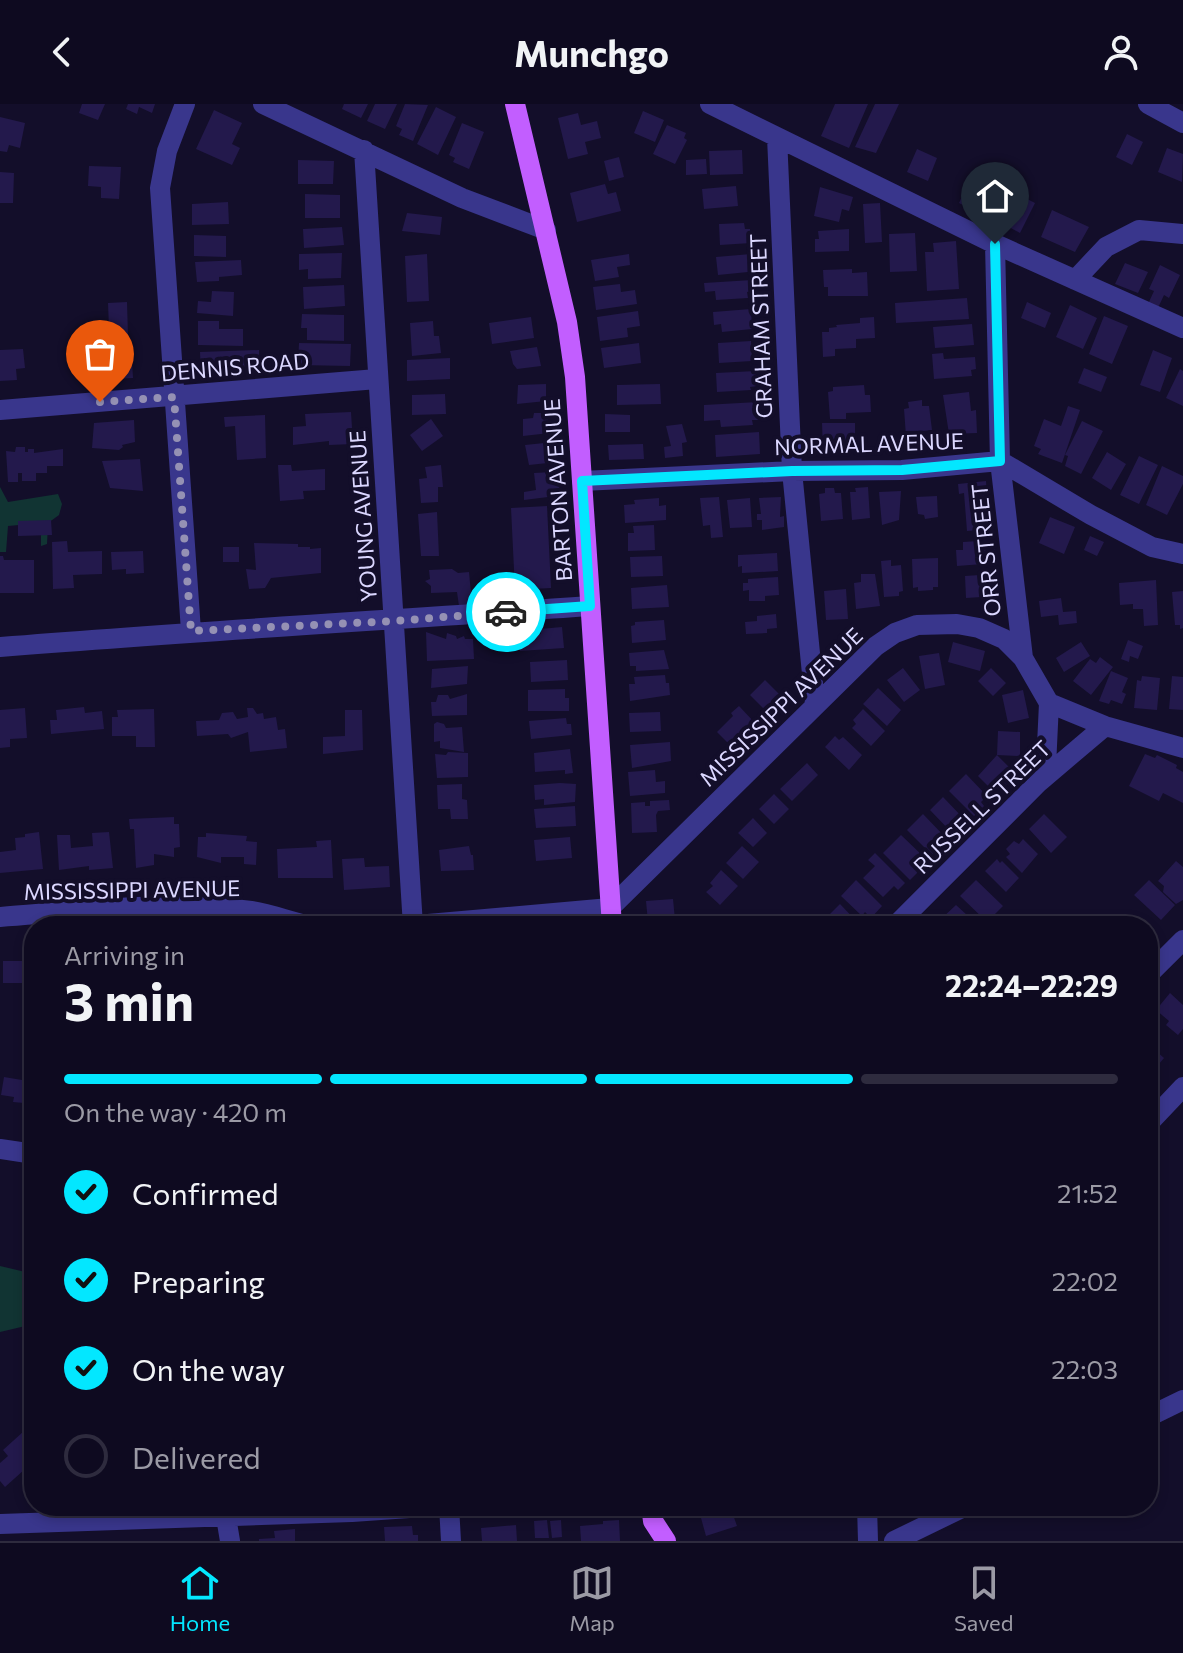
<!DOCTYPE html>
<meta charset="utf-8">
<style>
body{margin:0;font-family:Commissioner,sans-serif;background:#1c182d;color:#f1f3f6;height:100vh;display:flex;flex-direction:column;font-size:30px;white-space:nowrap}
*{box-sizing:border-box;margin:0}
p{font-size:26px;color:#9b9aa5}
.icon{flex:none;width:44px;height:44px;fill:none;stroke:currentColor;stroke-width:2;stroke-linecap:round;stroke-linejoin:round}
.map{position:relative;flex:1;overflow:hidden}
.side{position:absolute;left:24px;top:812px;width:1134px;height:600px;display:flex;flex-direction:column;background:#0e0a20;border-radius:32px;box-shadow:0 4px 12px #0003,0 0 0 2px #2e2b3e}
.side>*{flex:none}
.pin{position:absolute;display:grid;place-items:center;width:68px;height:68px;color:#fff;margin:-82px -34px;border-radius:50% 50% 50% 0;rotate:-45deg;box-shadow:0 0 8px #0007}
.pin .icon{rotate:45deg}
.courier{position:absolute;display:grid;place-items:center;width:80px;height:80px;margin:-40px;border:6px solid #03e7ff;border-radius:50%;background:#fff;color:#222;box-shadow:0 2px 10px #0007}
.head em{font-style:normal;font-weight:700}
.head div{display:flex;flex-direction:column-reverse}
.head{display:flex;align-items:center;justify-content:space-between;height:136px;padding:0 40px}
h1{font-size:52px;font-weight:700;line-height:60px}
.bar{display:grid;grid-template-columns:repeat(4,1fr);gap:12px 8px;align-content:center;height:96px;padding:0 40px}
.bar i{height:10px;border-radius:6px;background:#2e2b3e}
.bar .active{background:#03e7ff}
.bar p{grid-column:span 4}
ol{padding:0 40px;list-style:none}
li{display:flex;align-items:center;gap:24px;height:88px}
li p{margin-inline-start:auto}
li .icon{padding:8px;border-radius:50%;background:#03e7ff;color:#111;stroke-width:4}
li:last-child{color:#9b9aa5}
li i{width:44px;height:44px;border:4px solid #2e2b3e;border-radius:50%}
header{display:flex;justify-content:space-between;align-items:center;height:104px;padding:0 40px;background:#0e0a20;font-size:36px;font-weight:700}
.dock{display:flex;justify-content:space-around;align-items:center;height:112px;border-top:2px solid #2e2b3e;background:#0e0a20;font-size:22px;color:#9b9aa5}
.dock a{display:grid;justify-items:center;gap:4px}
.dock .active{color:#03e7ff}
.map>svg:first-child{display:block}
.green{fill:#113433}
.building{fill:#23194c}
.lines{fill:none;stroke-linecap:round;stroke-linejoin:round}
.minor{stroke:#39368c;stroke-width:20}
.major{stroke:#c25eff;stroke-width:20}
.done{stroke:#9591b4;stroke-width:8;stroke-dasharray:0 14.4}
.route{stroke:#03e7ff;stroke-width:10}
.labels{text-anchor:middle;stroke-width:8;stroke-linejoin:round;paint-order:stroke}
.street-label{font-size:22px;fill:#dbd7ff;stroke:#130e2a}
</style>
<header><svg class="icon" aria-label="back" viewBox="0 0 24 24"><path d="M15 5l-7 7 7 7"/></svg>Munchgo<svg class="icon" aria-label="person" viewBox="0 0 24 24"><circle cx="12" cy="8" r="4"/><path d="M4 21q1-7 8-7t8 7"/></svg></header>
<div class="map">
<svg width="1183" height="1437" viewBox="0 0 1183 1437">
<rect width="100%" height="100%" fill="#130e2a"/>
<!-- green -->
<path class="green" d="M0,383l8,15 50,-8 4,10 -3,11 -11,8 -1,21 -6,2v-23l-33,3 -2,26h-6z
M0,1162l34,8v50l-34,8z"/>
<!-- building -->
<path class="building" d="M82,0h23l-7,16 -19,-7z
M128,0h27l-3,9 -13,-6 -2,7 -11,-5z
M344,0h24l-7,14 -19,-9z
M375,0h22l-12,25 -18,-8z
M405,0l23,1 -15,36 -14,-6 3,-6 -6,-3z
M835,0h33l-19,44 -28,-12z
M875,0h24l-23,49 -21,-6z
M436,3l20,10 -18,38 -21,-11z
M214,6l28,13 -10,21 8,4 -8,17 -36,-16z
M643,7l21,9 -9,22 -21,-9z
M578,9l3,12 16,-4 4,17 -16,4 3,12 -20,5 -10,-41z
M0,13l25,6 -5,25 -11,-3 -2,7 -7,-1z
M462,19l22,9 -15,37 -16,-7 2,-4 -6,-3z
M667,21l19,8 -2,5 3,2 -12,24 -22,-10z
M1127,30l16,8 -11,23 -16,-8z
M1167,44l16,6 -1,28 -24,-10z
M917,45l20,9 -9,23 -21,-9z
M742,46l1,24 -33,1 -1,-24z
M619,53l5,20 -15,4 -5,-20z
M706,55l1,15 -21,1v-15z
M298,56l36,1 -1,23h-35z
M89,62l32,1 -2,32 -18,-1v-11l-13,-1z
M974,67l18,10 -15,31 -18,-9z
M0,68l14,1 -1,30h-13z
M605,80l3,10 8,-2 5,19 -44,11 -7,-29z
M736,82l2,20 -34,3 -2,-20z
M1002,82l33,17 -15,30 -20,-11 2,-5 -13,-6z
M820,83l33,10 -4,14 -7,-2 -3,13 -25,-6z
M305,90l35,1v23h-35z
M228,98l1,22 -37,1v-21z
M880,99l2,39 -17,1 -2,-39z
M1052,106l37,17 -14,25 -34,-15z
M407,109l35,4 -2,18 -38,-4z
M744,119l1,6h5l1,14 -31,2 -1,-21z
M342,123l2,18 -40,3 -1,-19z
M849,125v22l-34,1v-13h4l-1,-8z
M915,129l2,38 -27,1 -1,-38z
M194,131l32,1v21l-32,-1z
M956,137l3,48 -32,2 -2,-39h9l-1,-9z
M342,149l-1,25 -33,1v-10l-9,1v-16z
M427,150l2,47 -22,1 -2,-46z
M629,150l1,11 -13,2 2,10 -24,4 -4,-21z
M751,150l1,11h-4v7l-30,3 -2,-18z
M241,156l1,15 -23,2v4l-22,1 -2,-20z
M1125,159l23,9 -10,21 -23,-9z
M1160,161l20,10 -11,23 -5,-3 -6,13 -10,-4 6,-13 -5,-2z
M852,165v4l15,-1 1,24h-40v-9h-4l-1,-17z
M752,176l1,11 -6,1 1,6 -32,2 -1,-9 -10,1 -1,-9z
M620,180l1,8 14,-2 2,14 -41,6 -3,-23z
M344,181l1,21 -41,3 -1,-22z
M212,187l22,1 -1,24 -36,-3 1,-12 13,1z
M967,194l2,21 -73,4 -1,-20z
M127,198l1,34h-8l-1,-8 -10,1 -1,-26z
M1027,198l24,11 -6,15 -24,-10z
M1070,201l27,13 -14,31 -27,-12z
M751,205l1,20 -30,3 -1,-8 -7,1 -1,-13z
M638,207l2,15 -13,2 1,9 -28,4 -3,-24z
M302,210l42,1v26l-37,-1v-12h-6z
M1104,212l24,10 -16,38 -23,-10z
M531,213l3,21 -42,6 -3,-21z
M874,213l1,21 -19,1v9l-21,1v7l-12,1 -1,-25h7v-4l8,-1 -1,-2 24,-2v-5z
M198,217h21v8h24v17l-45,-1z
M433,217l1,15h5l2,17 -29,3 -2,-33z
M972,220l2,21 -39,3 -2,-21z
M751,237l1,20 -33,2 -1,-20z
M299,239l52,1 -1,22 -52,-1z
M639,239l2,20 -37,5 -3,-20z
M131,241l2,33 -21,1 -1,-18h-11l-1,-7h-6v-7z
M537,243l4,19 -24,3 -4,-5 -3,-13z
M23,245l2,19 -9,1 1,11 -17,1v-31z
M259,246v22l-58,2 -1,-22z
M1153,246l19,8 -12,34 -20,-7z
M943,249l1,6 31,-2 1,12 -5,1 1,6 -38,3 -2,-25z
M450,254v21l-43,2v-21z
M1084,264l23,9 -6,15 -23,-9z
M1180,265l3,2v35l-17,-8z
M756,267l1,15 -7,1 1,3 -34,2 -1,-19z
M546,280v17l-29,3 1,-19z
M660,280l1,20 -44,1v-20z
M864,281l1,10h5l1,17 -25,1v6h-16l-2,-27 5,-1v-4z
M969,288l2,19 5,-1 1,23 -28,1 -6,-39z
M445,290l1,20 -34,1v-20z
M922,296v6h7l3,24 -10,1v3l-16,2 -2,-27 5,-1 -1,-6z
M758,298l1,18h-7l1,5 -32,2 -1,-7 -16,1v-16z
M1068,302l12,4 -18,53 -24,-9 3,-5 -7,-3 10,-27 17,7z
M351,308l2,32 -24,1v-4l-36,4v-18l13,-1 -1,-12z
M534,309h13l3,20 -27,3v-17l10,-1z
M605,310l25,1v17h-25z
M265,311l1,43 -29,2 -2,-34 -10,1 -1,-10z
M431,315l12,17 -21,15 -12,-16z
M134,316l1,22 -13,3 1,2 -4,3 -27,-2 2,-25z
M1082,317l21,10 -22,43 -16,-8 3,-10 -3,-1z
M822,319h33v28h-32z
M682,320l5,18 -5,1 1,13 -18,2 -1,-11 7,-1 -5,-20z
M759,328l1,22 -44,3 -1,-22z
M554,338l3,20 -28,3 -4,-20z
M643,340l1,15 -35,1 -1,-15z
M16,343h9v5h3v-3h6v4l29,-4v17h-16v7h-11v8h-14v-8h-4v9h-10l-2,-31 9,1z
M1107,348l19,12 -15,26 -19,-12z
M1139,352l19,9 -19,39 -19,-9z
M140,355l3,32 -33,-3 -8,-27z
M278,361h13l1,6 33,-2v21l-22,1 1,8 -24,2z
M441,361l2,22h-5v15l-17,1 -2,-24 8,-1 -2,-11z
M1162,362l21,10v8l-16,31 -21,-10z
M553,368l1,5 4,-1 2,16 -5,1 1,3 -32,4v-8l12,-2 -2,-17z
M986,377l3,43 -11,1 1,5 -12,1 -3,-38 -5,1 -1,-10z
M868,383l2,31 -18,2 -2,-28h6l-1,-4z
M825,384h9l1,5h6l2,26 -22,2 -2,-27 6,-1z
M901,387l-2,29 -17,5 -3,-33z
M937,392l1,21 -13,2 -1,-4 -6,-1 -2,-17z
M719,393l4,40 -12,1 -1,-13 -7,1 -3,-28z
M781,393l-1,20 4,-1v11l-22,3v-10h-5v-6h4l-2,-16z
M659,394v8l7,-1v15l-41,3 -1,-18 11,-1 -1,-4z
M750,394l2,29 -22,1 -3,-28z
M547,402l4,82 -36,2 -4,-82z
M437,408l2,44h-18l-3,-42z
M1050,413l25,10 -11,27 -25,-11z
M51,416l1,15 -34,1v-15z
M654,421l1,25 -27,1v-18h6l-1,-7z
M1090,432l14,6 -7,14 -13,-6z
M994,436l2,23 -39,3 -1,-16h7v-8z
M67,437l1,11 34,-1v23l-29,1 1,13 -21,1 -1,-47z
M254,439l44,1v3h12v2l11,-1v25l-50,5 -6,10 -16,1 -3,-20 10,1z
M223,443h16v15h-16z
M143,447l1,22 -18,1v-5l-14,1 -1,-18z
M777,449l1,18 -36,2v-7l-4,1v-12z
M0,452h3l1,4h30v33h-34z
M662,452l1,20 -32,1 -1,-20z
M938,454v29h-5v3l-15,1v-4l-5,1 -1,-29z
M891,456v6l10,-1 2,26 -4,1v4l-15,1 -3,-36z
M452,465l6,4 11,-1 3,32 -13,2 -2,-14 -26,1v-7l-6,-5 5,-2 -1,-9z
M861,470h14l5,32 -24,3 -2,-26 7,-1z
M994,470l3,22 -31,2 -1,-22z
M778,473l1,18 -14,1v5h-16v-11l-6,1v-8h5v-4z
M1156,476l2,45 -14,1 -1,-17h-10v-5l-13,1 -1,-22z
M667,481l2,22 -37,2 -1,-21z
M846,485l2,30 -22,1 -2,-29z
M1183,487v37l-3,1v-4h-5l-3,-33z
M1061,494l2,14 13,-1 1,12 -18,2 -1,-10 -17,2 -2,-16z
M776,510l1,14 -10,1v4l-21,1 -1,-12 12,-1v-5z
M664,516l2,20 -34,3 -1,-17 4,-1v-3z
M562,523l2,21 -44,3 -2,-23h9l1,7 13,-1 -1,-5z
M426,528l20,7 1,-6 9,3 1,3 7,-3 1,3h8l1,20 -47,2z
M1128,536l15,6 -5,13 -8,-3 -1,6 -8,-3z
M953,538l32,9 -5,20 -32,-9z
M1081,538l9,14 -26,16 -8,-14z
M664,546l5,19 -33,2v-5h-6l-1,-13z
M939,549l6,32 -20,4 -6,-33z
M1100,553l13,10 -22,28 -18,-14 17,-22 6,4z
M567,556l1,20 -37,2 -1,-20z
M468,562l-1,18 -36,4 1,-19z
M903,564l17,22 -16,12 -17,-22z
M991,564l15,15 -13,13 -15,-15z
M1111,567l17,7 -6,14 4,2 -4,10 -11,-4 -2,4 -10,-3z
M665,571l1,8h3l1,12 -40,6 -1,-17h6l-1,-7z
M1142,572l18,2 -3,32 -23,-2 3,-28 4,1z
M1172,572l11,1v33l-14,-1z
M765,576l16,16 -3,4 3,3 -7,8 -4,-4 -4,4 -16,-16z
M878,584l23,22 -14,16 -24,-22z
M565,585v9h4v13h-41v-21z
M1023,586l6,28 -21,5 -6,-28z
M467,590v21l-35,1 -1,-14h5l2,-7h10l2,4z
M739,602l16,17 -26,21 -12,-12 16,-16 -2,-3z
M84,603l1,6 17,-2 2,18 -53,5 -1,-14h7l-1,-10z
M25,604l2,30 -17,1v8l-10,1v-38z
M247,604h6l4,6 6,-1 1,6 12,-2 2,13 7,-1 2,19 -37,4 -2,-20 -17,6 -3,-4 -31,2 -1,-15 23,-1 3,-7 11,-1 4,7 11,-2z
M154,605l1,38h-19v-11h-24v-19h6l-1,-7z
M863,605l22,22 -14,15 -19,-18 4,-4 -3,-4z
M345,606h17l1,40 -40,4v-17l22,-1z
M660,608l1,19 -31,1 -1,-19z
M566,614l1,6h4l1,11 -41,4 -2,-18z
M437,618l7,2 2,4 16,-1 2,25 -24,-4v-7l-6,1v-18z
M998,627l22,1v24l-23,-1z
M835,632l4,4 4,-3 19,18 -13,15 -24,-23z
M670,638l1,19 -39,7 -2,-23z
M570,645l3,24 -8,1v-4l-30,2 -1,-19z
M448,648l20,1v24l-31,1 -2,-24 11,1z
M1145,650l10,4 2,-3 20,10 -1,3 7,4v31l-20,-10 -4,8 -30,-15z
M997,651l16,16 -4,4 4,3 -12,12 -4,-4 -5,4 -14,-14z
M807,659l11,12 -26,26 -12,-12z
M655,666l1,12 9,-1v12l-35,3 -2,-24z
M966,670l21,22 -6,6 3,4 -10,10 -25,-25z
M560,679l16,1 -1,18 -31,3v-6l-9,1 -1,-15z
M462,680v15l5,1 1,19h-17l-1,-10h-12l-1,-24z
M774,690l15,15 -15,15 -15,-15z
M943,693l23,24 -13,13 -23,-24z
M669,696l1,10 -12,1 -2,4 1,17 -25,1 -1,-30 14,-1v4h5v-5z
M575,702l1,20 -40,2 -2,-19z
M923,710l24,25 -15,16 -25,-25z
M1044,710l23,23 -16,16 -22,-24z
M174,713v7h5l1,23 -6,1v9l-20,-3v11l-18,3 -2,-39h-4l-1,-10z
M753,714l14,15 -14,14 -15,-14z
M39,728l4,37 -43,4v-21l16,-2 -1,-12 10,-1v-3z
M109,728l4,36 -24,2v-4l-30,4 -2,-35h13l1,13 22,-2 -1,-13z
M206,729l41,3 -1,5 11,1 -1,23 -12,-1v-7h-23v6l-24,-6 1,-20h8z
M901,731l24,23 -6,6 3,4 -12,12 -27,-27z
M570,733l2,21 -36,3 -2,-21z
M1023,735l15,15 -16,19 -16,-16 4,-3 -4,-5 8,-8 5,3z
M331,736l2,38h-55l-1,-29 40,-2 -1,-6z
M469,742l2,9h2l1,15 -33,1 -2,-21z
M742,742l17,16 -16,17 -17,-16z
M875,749l30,30 -7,7 -4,-4 -11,11 -20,-19 12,-12 -7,-6z
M364,754l1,9 24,-1 1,21 -46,3 -2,-31z
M997,755l3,4 2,-2 17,17 -13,14 -21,-21z
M1176,757l7,6v33l-7,4 -13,-12 1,-6 -6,-5z
M721,766l17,16 -18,19 -14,-13 7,-6 -3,-3z
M856,776l26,26 -11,12 -6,-6 -3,4 -21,-20z
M976,776l27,26 -16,16 -27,-26z
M1149,776l26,25 -14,15 -27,-25z
M673,795l2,21 -27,2 -2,-21z
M840,800l21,22h-31l-6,-6z
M956,801l23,21h-31l-7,-7z
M3,857h31v22h-31z
M1170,889l13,12v24l-5,6 -12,-10 3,-4 -13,-11z
M1148,940l16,14 -16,19z
M24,966l10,2v42l-11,-2 1,-9 -11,-1 1,-5 -13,-2 3,-18 18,3z
M34,1318v39l-29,26 -5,-6v-18l8,-7 -5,-6z
M731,1405l6,17 -31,10 -5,-18z
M547,1416l2,18h-14l-1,-17z
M561,1416l1,17 -10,1 -2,-17z
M619,1416l1,21h-39l-1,-15 23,-2v-3z
M516,1421l1,16h-35l-1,-13z
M412,1422l1,9h5v6h-33l-1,-14z
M295,1425v12h-36v-2l16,-1 -1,-7z"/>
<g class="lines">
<!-- minor -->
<path class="minor" d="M185,0l-18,47 -7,37 31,443
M263,0l199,94 84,32
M710,0l285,140 188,84
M1148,0l35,19
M777,33l15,334 23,233
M364,46l49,776
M995,140l5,217 23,197
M1075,176l31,-33 33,-17 44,4
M0,306l377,-31
M582,377l210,-10 110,-1 98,-9 91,54 61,32 31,7
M0,543c197,-16 393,-27 590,-41
M1039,677l7,-14 3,-64
M0,813c80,-6 172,-17 251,-6 20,3 40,11 60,15
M405,822l205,-18 266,-262 19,-13 22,-8 40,-1 22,4 25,11 19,19 26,45 56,23 78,22
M895,822l144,-144 66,-56
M1148,871l35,-35
M1148,1020l35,-37
M0,1045l34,5
M1148,1313l35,-17
M449,1402l2,35
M867,1402l1,35
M226,1413l4,24
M0,1420l352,-12 86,-6
M894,1437l72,-35"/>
<!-- major -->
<path class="major" d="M515,0l52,218 8,55 37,549
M651,1402l2,15 13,20"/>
</g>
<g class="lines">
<!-- done -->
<path class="done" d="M100,298l74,-5 17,234 204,-10 111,-9"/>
<!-- route -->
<path class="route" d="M506,508l84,-6 -8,-125 210,-10 110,-1 98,-9 -5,-217"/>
</g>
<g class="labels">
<!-- street labels -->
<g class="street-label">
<text transform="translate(761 222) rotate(-92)" y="8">GRAHAM STREET</text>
<text transform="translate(235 263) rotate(-5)" y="8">DENNIS ROAD</text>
<text transform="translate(869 340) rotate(-2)" y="8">NORMAL AVENUE</text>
<text transform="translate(558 386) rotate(-94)" y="8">BARTON AVENUE</text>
<text transform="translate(363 412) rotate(-94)" y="8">YOUNG AVENUE</text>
<text transform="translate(986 446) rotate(-96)" y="8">ORR STREET</text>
<text transform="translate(781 603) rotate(-44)" y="8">MISSISSIPPI AVENUE</text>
<text transform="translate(982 703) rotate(-44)" y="8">RUSSELL STREET</text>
<text transform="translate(132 786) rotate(-1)" y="8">MISSISSIPPI AVENUE</text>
</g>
</g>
</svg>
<div class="pin" style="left:100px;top:298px;background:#ea580c"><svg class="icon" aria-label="bag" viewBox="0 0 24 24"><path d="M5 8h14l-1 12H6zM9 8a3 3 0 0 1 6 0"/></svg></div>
<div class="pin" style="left:995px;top:140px;background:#1f2937"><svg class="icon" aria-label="home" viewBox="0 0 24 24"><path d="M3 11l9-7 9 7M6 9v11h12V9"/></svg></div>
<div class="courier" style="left:506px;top:508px"><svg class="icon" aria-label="car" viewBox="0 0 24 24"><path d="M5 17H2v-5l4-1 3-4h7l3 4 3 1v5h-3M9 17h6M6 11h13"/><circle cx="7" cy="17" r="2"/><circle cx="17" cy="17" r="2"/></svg></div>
<section class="side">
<div class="head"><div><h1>3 min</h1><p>Arriving in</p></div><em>22:24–22:29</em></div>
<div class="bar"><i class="active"></i><i class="active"></i><i class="active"></i><i></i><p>On the way · 420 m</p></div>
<ol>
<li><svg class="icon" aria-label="check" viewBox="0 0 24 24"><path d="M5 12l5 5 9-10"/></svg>Confirmed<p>21:52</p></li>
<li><svg class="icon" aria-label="check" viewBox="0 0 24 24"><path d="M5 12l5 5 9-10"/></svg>Preparing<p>22:02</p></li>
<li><svg class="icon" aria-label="check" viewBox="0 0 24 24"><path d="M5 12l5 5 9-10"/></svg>On the way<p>22:03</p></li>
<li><i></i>Delivered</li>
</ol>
</section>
</div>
<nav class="dock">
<a class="active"><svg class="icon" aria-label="home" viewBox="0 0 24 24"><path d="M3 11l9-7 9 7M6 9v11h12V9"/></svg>Home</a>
<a><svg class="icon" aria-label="map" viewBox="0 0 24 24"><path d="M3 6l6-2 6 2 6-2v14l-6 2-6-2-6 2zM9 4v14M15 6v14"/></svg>Map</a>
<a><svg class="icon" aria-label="saved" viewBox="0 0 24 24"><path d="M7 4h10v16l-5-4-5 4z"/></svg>Saved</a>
</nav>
